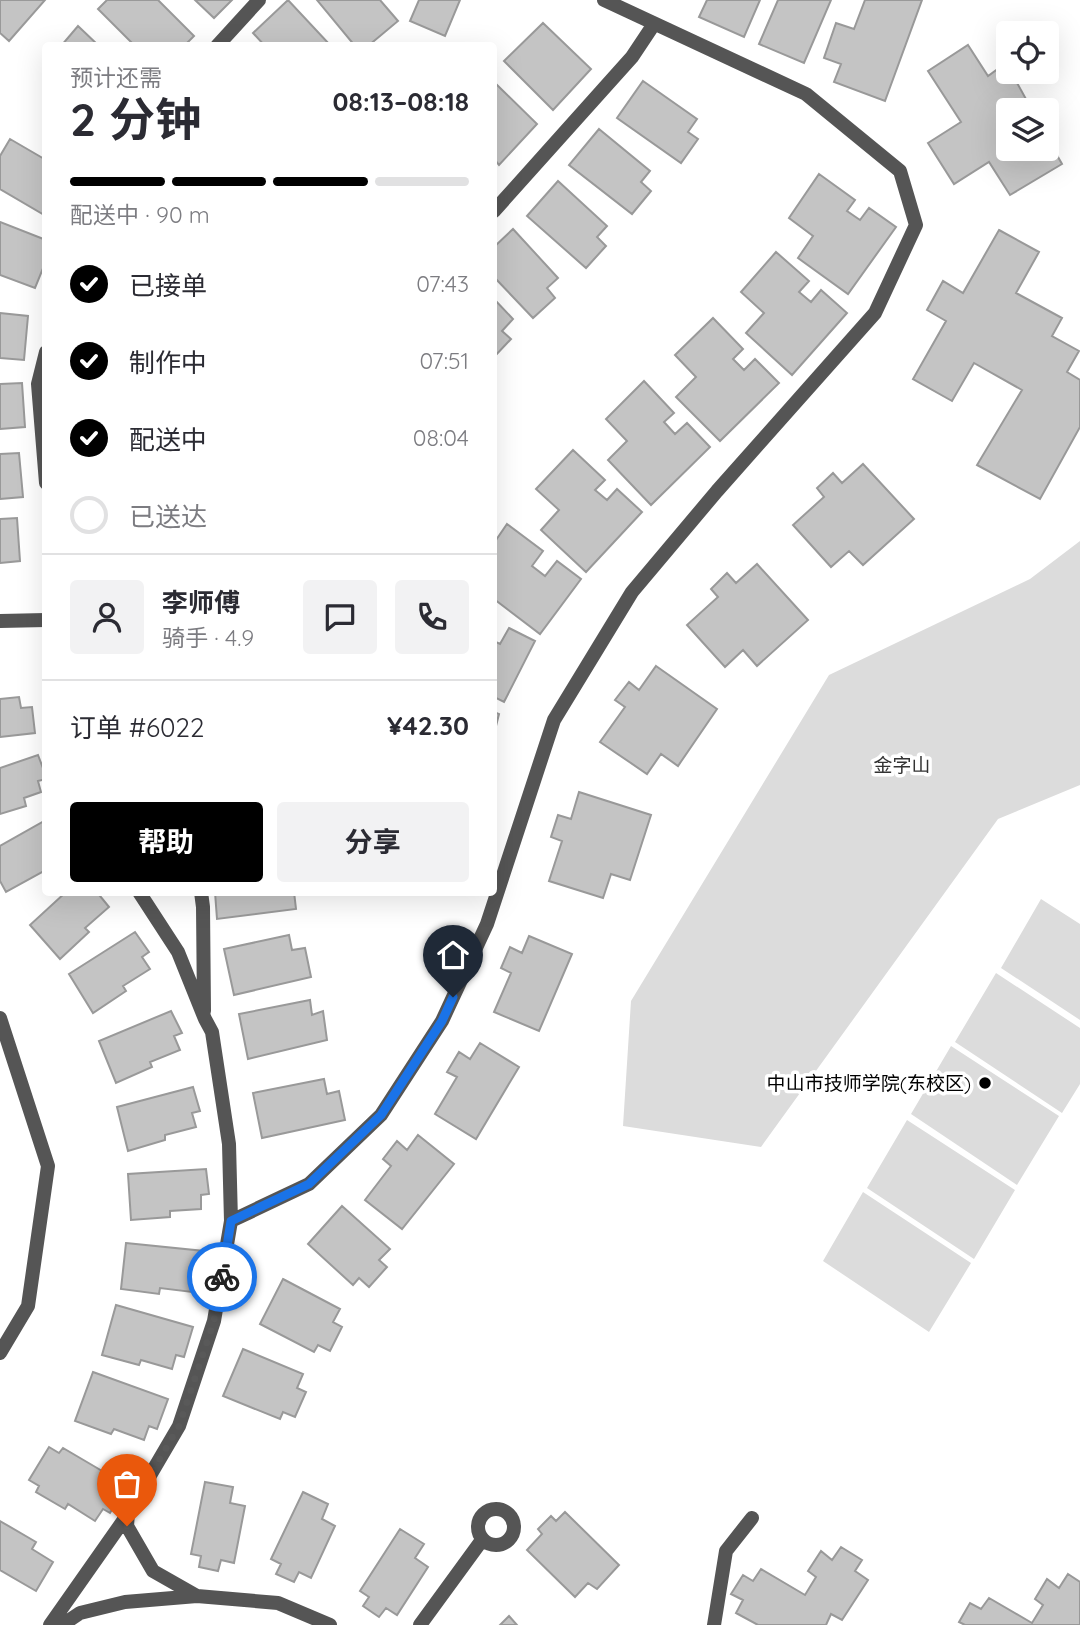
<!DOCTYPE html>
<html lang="zh">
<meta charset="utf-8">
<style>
body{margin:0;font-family:Quicksand,"Noto Sans SC",sans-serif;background:#f2f2f3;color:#2b2b33;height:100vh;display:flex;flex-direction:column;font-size:26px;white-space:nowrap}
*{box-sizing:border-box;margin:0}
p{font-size:23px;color:#7c7c81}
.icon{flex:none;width:38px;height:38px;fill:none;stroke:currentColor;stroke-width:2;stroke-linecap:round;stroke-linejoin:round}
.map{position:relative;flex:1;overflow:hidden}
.panel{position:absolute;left:42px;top:42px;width:455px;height:854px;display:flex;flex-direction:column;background:#fff;border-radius:7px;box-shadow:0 7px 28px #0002}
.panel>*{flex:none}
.controls{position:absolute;left:996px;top:21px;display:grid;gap:14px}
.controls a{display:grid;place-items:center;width:63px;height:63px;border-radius:7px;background:#fff;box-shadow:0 7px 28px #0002;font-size:35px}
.pin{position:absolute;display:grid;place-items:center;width:60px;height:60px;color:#fff;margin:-72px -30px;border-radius:50% 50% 50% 0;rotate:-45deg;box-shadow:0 0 7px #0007}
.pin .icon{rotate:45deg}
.courier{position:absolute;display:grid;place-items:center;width:70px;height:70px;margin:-35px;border:5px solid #1a73e8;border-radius:50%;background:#fff;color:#222;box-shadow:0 2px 9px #0007}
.summary em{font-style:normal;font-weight:700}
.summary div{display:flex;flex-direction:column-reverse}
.summary{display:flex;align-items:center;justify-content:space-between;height:119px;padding:0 28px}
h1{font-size:46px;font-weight:700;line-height:52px}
.bar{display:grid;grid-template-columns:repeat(4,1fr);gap:10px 7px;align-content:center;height:84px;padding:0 28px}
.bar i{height:9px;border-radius:5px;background:#e1e1e2}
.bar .on{background:#000}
.bar p{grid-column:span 4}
.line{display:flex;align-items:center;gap:18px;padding:0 28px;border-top:2px solid #e1e1e2}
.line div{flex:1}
.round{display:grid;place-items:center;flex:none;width:74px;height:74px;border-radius:7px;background:#f2f2f3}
ol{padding:0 28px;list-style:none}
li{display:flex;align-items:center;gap:21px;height:77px}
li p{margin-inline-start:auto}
li .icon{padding:7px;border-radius:50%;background:#000;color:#fff;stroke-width:4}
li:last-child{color:#7c7c81}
li i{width:38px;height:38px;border:4px solid #e1e1e2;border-radius:50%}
.cta{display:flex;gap:14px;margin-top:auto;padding:14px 28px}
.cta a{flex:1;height:80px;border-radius:7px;background:#000;color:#fff;font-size:28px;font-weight:700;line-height:80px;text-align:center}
.cta a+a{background:#f2f2f3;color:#2b2b33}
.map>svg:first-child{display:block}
.green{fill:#dcdcdc}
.building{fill:#c4c4c4;stroke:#999;stroke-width:2}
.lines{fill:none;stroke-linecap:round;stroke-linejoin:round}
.minor{stroke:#555;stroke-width:14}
.done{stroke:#595959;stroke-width:7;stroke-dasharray:0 12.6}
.route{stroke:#1a73e8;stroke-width:9}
.poi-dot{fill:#000;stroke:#fff;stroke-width:2.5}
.labels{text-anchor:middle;stroke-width:7;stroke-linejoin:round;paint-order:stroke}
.park-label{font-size:19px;fill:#333;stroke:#fff}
.poi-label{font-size:19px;fill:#000;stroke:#fff;text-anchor:end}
</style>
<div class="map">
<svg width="1080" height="1625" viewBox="0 0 1080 1625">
<rect width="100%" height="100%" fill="#fff"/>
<!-- green -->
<path class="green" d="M1080,541v244l-82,34 -237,328 -138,-21 8,-125 198,-326 201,-96z
M1041,899l39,25v96l-79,-52z
M996,973l84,55v56l-18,29 -107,-71z
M951,1046l108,70 -42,69 -106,-71z
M907,1120l108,70 -41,69 -107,-71z
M863,1192l108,71 -42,69 -106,-71z"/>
<!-- building -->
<path class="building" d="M0,0h45l-36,41 -9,-8z
M107,0h51l36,36 -10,10h-49l-37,-37z
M195,0h37l-18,18z
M288,0l43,46h-66l-12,-13z
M317,0h63l18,21 -30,25h-13z
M419,0h41l-15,36 -35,-15z
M707,0h53l-16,37 -45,-20z
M778,0h53l-27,63 -45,-19z
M865,0h57l-37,101 -51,-19 7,-18 -17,-6 12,-35 18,6z
M543,23l48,46 -38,41 -49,-49z
M78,26l21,20h-38z
M968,45l20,31 18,-13 2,9h3l21,38h-24v39h38v-13l16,28 -52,31 -21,-33 -35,22 -26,-41 33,-21 -33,-51z
M643,81l54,38 -9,13 10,7 -17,24 -64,-45z
M494,82l43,42 -38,41 -5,-6z
M599,129l51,42 -9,11 10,9 -19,23 -63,-49z
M10,139l36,21v56l-46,-27v-33z
M819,174l36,26 -8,11 13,9 9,-12 27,19 -48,67 -50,-36 15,-22 -24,-18z
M558,181l49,45 -10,11 9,9 -20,22 -59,-52z
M0,222l46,18v21l-11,27 -35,-13z
M513,229l45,49 -11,10 8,10 -22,20 -39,-41v-30z
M999,230l40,22 -23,41 46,25 -10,18 27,15 -12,21 13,8v47l-40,72 -63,-34 45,-75 -48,-27 -22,38 -39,-22 33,-58 -19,-11 16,-29 20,12z
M776,252l33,29 -10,11 12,10 10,-12 26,23 -55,62 -46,-42 18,-20 -23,-21z
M494,299l19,20 -11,12 9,8 -17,18z
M0,313l28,3 -4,44 -24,-2z
M713,318l30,31 -10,10 11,11 11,-11 24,24 -59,58 -44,-44 20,-20 -21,-22z
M644,381l30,32 -10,9 11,12 12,-11 23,24 -59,58 -43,-45 19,-19 -21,-22z
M22,383l3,44 -25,2v-45z
M573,450l32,30 -10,10 12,10 10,-11 25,23 -56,60 -45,-42 18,-20 -23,-21z
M19,453l4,44 -23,2v-45z
M863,464l51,55 -51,46 -14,-14 -18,16 -38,-42 31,-28 -7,-9 16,-15 9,10z
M17,518l3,43 -20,2v-44z
M507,524l36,27 -11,15 13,10 12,-15 24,18 -41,55 -46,-35v-56z
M757,564l51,56 -51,46 -14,-16 -18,17 -38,-42 31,-28 -7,-8 16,-16 9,10z
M509,628l26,13 -31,61 -10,-5v-56l6,3z
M656,666l61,43 -39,57 -17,-12 -14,20 -47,-32 25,-35 -10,-7 14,-18 10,8z
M19,697l2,11 11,-1 3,26 -35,4v-38z
M494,712l5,2 -5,20z
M38,755l8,21v3l-8,2 3,11 -17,6 2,8 -26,8v-46z
M579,792l72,23 -21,65 -19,-6 -8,24 -54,-17 13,-40 -11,-4 7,-22 13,4z
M46,820v50l-40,22 -6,-11v-35z
M66,892h37l-3,4 9,11 -24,21 4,4 -29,27 -30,-34z
M215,892h79l2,17 -79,10z
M135,932l14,20 -7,5 8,12 -27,17 3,5 -33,22 -24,-39z
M289,935l3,15 13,-2 6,29 -77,18 -10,-46z
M529,936l43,18 -33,77 -45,-19 17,-39 -10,-5 9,-21 12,6z
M310,1000l2,15 11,-4 4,29 -79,19 -9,-45z
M171,1011l11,22 -8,3 6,14 -30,12 2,5 -36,16 -17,-42z
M480,1043l39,24 -43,72 -41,-25 22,-37 -10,-5 12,-20 11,7z
M324,1079l3,15 12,-3 6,29 -83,18 -9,-45z
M193,1087l7,24 -8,2 4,14 -31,8v5l-37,11 -11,-44z
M418,1135l36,29 -52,65 -37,-29 26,-34 -8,-7 14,-18 10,9z
M206,1169l3,25 -8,1v14l-31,2v6l-39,3 -3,-46z
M342,1206l48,43 -11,11 8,7 -18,20 -10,-9 -6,7 -45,-41z
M126,1243l78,8 -2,28 -9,-1 -1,14 -32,-4 -1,6 -38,-5z
M283,1279l57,30 -7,13 9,5 -12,24 -12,-6 -4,7 -54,-28z
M116,1305l77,22 -9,30 -8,-2 -4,14 -31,-9 -2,5 -37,-10z
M243,1349l60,25 -6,14 9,4 -11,25 -12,-5 -3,7 -57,-23z
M93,1372l75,27 -11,30 -8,-3 -5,14 -30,-11 -3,5 -36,-13z
M49,1447l10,6 4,-5 63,37 -16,28 -7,-4 -8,12 -27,-17 -3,5 -29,-17 3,-6 -10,-6z
M205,1482l28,5 -3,16 15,3 -11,57 -13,-3 -3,11 -19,-4 2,-11 -10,-2z
M303,1492l25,12 -6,15 13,7 -24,52 -12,-6 -5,10 -18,-8 5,-10 -10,-5z
M565,1512l54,53 -22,24 -9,-6 -13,14 -48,-47 15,-16 -4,-5 13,-13 5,5z
M0,1521l36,21 -4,7 21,13 -17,29 -36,-21z
M400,1529l24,15 -9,14 13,9 -31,48 -11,-7 -7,9 -16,-11 6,-9 -9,-6z
M841,1547l21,13 -7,11 13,9 -26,40 -11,-6 -5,11h-68l-22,-12 7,-13 -12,-6 12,-19 10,6 8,-12 44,26 11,-18 -8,-6 13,-20 11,9z
M1068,1574l12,8v43h-115l-6,-3 11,-19 11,6 8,-11 43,25 11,-18 -8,-6 12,-20 12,9z
M509,1616l8,9h-17z"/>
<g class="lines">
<!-- minor -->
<path class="minor" d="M217,46l42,-46
M494,211l138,-154 22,-33
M46,352l-8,32 8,99
M0,621l46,-1
M139,892l39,60 27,67 7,13 17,112 2,77 -17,100 -35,105 -51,87 -1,13 26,45 44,25
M201,892l2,15 1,104
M0,1018l48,148 -20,140 -28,47
M231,1221l78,-37 72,-69 61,-94 45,-97 67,-204 78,-128 85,-101 158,-178 41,-88 -16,-54 -94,-77 -202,-94
M478 1527a18 18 0 1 1 36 0a18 18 0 1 1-36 0Z
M50,1625l78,-111
M62,1625l18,-12 45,-11 72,-6 81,7 52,22
M420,1625l62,-85
M714,1625l12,-74 26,-33"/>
</g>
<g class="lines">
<!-- done -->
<path class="done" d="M127,1526l1,-13 51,-87 35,-105 8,-44"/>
<!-- route -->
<path class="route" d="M222,1277l9,-56 78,-37 72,-69 61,-94 11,-24"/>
</g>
<!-- markers -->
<circle class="poi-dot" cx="985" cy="1083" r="7"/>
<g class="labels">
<!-- park labels -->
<g class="park-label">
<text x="902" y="772">金字山</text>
</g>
<!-- poi labels -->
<g class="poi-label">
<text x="971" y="1090">中山市技师学院(东校区)</text>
</g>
</g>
</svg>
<div class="controls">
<a><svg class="icon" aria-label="locate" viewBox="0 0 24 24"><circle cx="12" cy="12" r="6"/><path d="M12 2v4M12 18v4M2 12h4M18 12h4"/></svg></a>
<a><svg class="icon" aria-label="layers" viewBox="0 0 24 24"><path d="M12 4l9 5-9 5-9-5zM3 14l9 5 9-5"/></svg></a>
</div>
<div class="pin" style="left:127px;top:1526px;background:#ea580c"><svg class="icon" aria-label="bag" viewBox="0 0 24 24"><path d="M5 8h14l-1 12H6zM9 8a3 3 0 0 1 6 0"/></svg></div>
<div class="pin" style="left:453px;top:997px;background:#1f2937"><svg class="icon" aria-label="home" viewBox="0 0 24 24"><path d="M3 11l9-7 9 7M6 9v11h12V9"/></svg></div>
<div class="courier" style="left:222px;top:1277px"><svg class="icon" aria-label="bike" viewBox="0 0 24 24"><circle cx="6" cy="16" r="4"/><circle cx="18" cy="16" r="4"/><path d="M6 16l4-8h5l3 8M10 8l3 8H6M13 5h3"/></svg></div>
<section class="panel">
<div class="summary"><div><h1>2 分钟</h1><p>预计还需</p></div><em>08:13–08:18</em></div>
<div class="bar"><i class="on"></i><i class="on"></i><i class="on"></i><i></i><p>配送中 · 90 m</p></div>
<ol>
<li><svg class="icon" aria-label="check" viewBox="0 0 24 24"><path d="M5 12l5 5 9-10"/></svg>已接单<p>07:43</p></li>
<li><svg class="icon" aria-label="check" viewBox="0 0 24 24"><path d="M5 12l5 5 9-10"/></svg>制作中<p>07:51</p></li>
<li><svg class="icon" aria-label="check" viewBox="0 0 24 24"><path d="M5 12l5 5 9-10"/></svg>配送中<p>08:04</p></li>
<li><i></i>已送达</li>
</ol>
<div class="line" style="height:126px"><a class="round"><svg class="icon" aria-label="person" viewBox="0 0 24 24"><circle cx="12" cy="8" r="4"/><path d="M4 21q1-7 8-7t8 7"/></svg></a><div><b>李师傅</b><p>骑手 · 4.9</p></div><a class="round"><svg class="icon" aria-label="chat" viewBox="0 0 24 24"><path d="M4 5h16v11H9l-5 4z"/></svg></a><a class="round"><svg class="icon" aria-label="phone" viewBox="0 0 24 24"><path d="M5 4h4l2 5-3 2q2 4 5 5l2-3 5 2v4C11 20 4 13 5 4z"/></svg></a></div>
<div class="line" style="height:91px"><div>订单 #6022</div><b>¥42.30</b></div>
<div class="cta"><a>帮助</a><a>分享</a></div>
</section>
</div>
